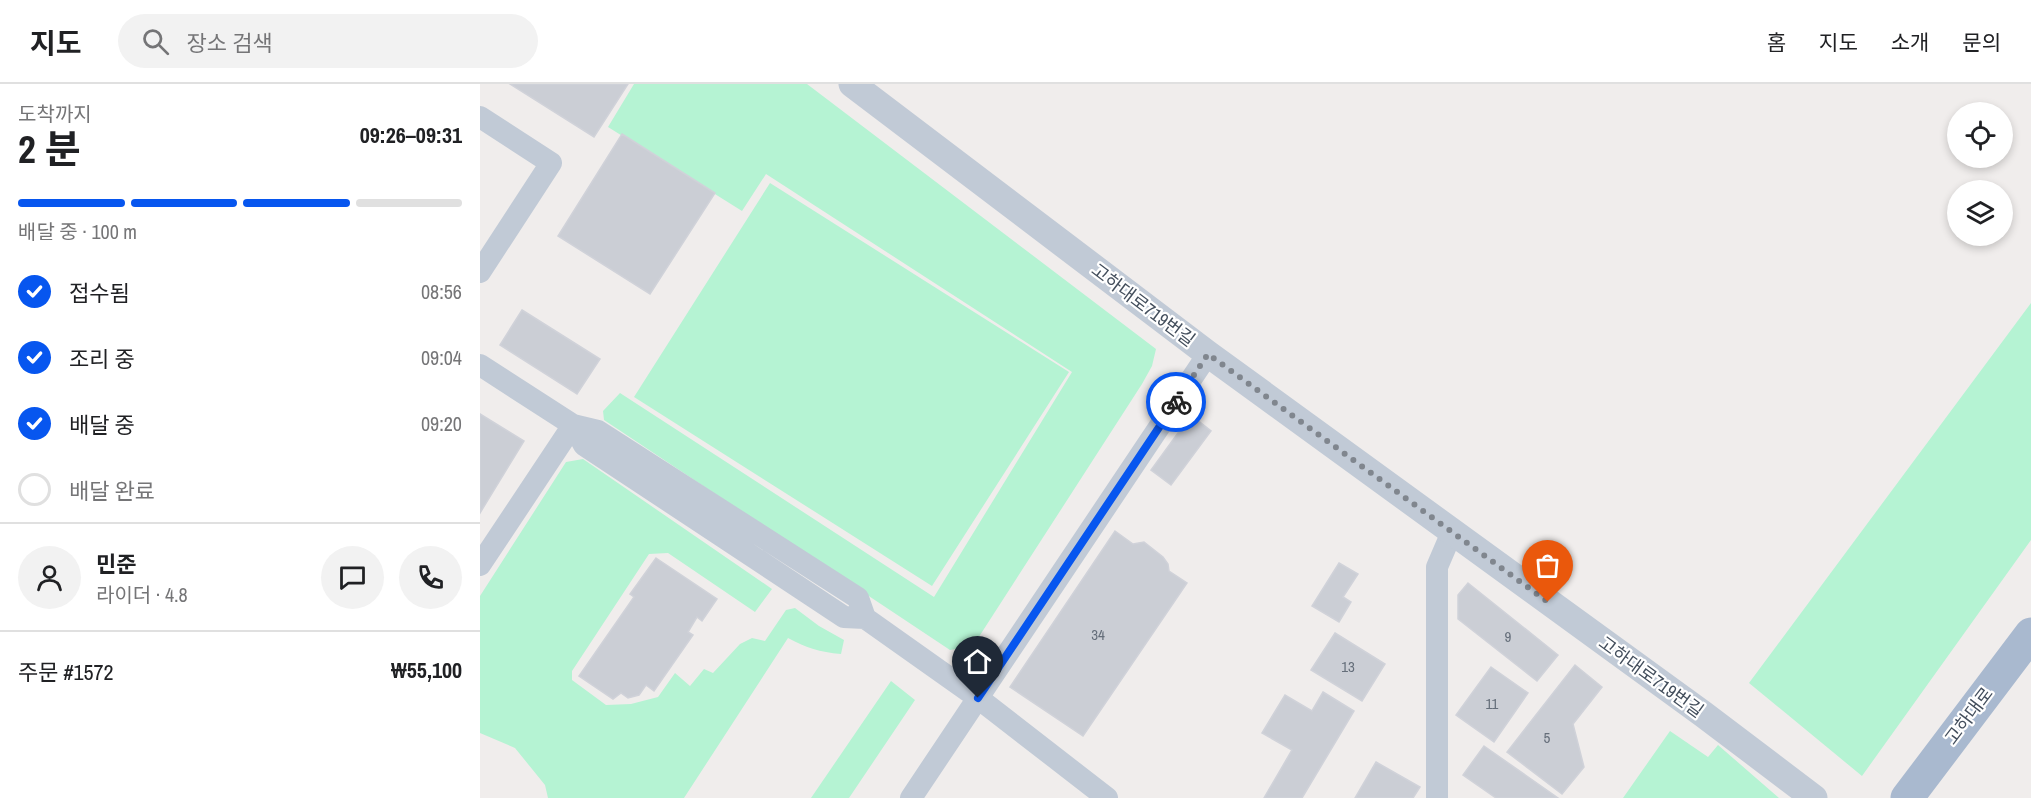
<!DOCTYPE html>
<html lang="ko">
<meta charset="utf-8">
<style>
body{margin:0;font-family:"Archivo Narrow","Noto Sans KR",sans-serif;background:#f2f2f2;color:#202124;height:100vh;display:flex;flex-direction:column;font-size:22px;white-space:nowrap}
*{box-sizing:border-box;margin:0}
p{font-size:20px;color:#757577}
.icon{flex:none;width:33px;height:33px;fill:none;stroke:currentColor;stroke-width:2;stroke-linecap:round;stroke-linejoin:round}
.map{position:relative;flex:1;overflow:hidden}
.drawer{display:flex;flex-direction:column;background:#fff;width:480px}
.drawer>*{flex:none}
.tools{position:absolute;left:1467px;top:18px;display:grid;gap:12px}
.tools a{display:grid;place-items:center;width:66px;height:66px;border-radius:50%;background:#fff;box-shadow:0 3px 9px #0003;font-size:30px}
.pin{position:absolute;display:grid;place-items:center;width:51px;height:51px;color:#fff;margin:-62px -26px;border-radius:50% 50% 50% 0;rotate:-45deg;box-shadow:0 0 6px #0007}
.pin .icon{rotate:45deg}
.courier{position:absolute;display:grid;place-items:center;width:60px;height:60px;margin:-30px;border:4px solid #0756ef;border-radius:50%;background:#fff;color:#222;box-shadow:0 2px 8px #0007}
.overview em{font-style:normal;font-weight:700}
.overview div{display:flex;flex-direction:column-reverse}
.overview{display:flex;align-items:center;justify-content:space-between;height:102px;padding:0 18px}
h1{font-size:39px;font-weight:700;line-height:45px}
.bar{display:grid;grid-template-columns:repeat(4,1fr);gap:9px 6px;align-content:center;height:72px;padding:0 18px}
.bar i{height:8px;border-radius:4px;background:#e0e0e0}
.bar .on{background:#0756ef}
.bar p{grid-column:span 4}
.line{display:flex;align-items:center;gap:15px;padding:0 18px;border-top:2px solid #e0e0e0}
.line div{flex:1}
.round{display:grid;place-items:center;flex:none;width:63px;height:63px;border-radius:32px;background:#f2f2f2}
ol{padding:0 18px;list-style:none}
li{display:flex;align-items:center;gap:18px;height:66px}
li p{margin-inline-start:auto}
li .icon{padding:6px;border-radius:50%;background:#0756ef;color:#fff;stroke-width:4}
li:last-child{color:#757577}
li i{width:33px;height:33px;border:3px solid #e0e0e0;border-radius:50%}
header{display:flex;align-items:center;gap:36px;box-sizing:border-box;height:84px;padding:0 30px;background:#fff;border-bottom:2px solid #e0e0e0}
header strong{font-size:28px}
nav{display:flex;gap:33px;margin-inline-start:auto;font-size:21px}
.search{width:420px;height:54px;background:#f2f2f2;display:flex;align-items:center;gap:15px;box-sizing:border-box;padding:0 21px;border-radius:33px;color:#757577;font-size:22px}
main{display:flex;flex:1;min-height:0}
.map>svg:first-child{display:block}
.green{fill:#b5f3d3}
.building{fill:#cbced5;stroke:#d0d2d9;stroke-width:1.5}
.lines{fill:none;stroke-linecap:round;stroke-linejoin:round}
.minor{stroke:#c1cad6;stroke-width:22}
.tertiary{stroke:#c1cad6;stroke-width:27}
.primary{stroke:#a9b9cf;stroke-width:33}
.done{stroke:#80868e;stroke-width:6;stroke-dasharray:0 10.8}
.route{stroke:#0756ef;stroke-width:8}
.labels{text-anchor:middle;stroke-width:4.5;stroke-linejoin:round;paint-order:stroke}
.number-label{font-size:15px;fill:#656e7a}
.street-label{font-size:18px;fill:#434e5c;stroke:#fff}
</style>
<header>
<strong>지도</strong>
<div class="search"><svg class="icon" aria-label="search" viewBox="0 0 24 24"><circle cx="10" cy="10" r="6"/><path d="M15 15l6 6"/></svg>장소 검색</div>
<nav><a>홈</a><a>지도</a><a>소개</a><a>문의</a></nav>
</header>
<main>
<section class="drawer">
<div class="overview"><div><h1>2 분</h1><p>도착까지</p></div><em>09:26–09:31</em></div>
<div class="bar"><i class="on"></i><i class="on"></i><i class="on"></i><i></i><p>배달 중 · 100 m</p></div>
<ol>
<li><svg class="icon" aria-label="check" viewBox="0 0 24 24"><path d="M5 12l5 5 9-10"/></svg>접수됨<p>08:56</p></li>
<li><svg class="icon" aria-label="check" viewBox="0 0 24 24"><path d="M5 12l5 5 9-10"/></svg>조리 중<p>09:04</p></li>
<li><svg class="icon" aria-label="check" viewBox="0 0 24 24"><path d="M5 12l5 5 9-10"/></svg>배달 중<p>09:20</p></li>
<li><i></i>배달 완료</li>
</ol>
<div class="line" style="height:108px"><a class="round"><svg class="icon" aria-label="person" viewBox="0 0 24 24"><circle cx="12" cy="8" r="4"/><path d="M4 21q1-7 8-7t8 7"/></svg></a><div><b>민준</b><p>라이더 · 4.8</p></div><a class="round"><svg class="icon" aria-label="chat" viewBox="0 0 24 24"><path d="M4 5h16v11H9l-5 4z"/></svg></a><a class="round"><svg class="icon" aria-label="phone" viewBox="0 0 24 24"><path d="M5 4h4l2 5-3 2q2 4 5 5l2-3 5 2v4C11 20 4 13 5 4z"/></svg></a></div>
<div class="line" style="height:78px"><div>주문 #1572</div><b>₩55,100</b></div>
</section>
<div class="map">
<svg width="1551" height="714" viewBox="0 0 1551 714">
<rect width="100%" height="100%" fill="#f0edec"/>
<!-- green -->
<path class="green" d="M154,0h173l349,265 -4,17 -10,18 -169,262 -23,4 -346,-230 -1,-9 17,-18 314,204 138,-225 -306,-198 -24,37 -134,-84z
M290,99l299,189 -137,214 -298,-189z
M1551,219v237l-169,236 -113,-93z
M103,375l189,130 -17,23 -87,-59 -19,1 -77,117v9l34,25 25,-1 27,-7 17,-24 15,13 14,-17 9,4 27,-29 12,-6 13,3 21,-31 9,-2 24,18 25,14 -3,14c-22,-2 -34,-6 -53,-16l-104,160h-136l-3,-13 -30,-37 -35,-15v-137l86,-134z
M411,597l24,19 -66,98h-38z
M1190,647l38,26 10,-12 61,53h-156z"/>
<!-- building -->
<path class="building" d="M30,0h118l-34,53z
M142,50l93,59 -65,101 -92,-58z
M42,226l78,49 -23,35 -77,-49z
M0,330l44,27 -44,72z
M711,331l20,16 -40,54 -20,-15z
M635,447l18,13 11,-2 19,15 5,7 1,7 18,12 -104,153 -73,-49z
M176,474l61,41 -15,22 -5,-4 -9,15 5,3 -39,56 -8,-6 -7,10 -11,3 -7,-5 -8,6 -34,-23 55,-79 -4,-3z
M859,479l19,11 -15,23 8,5 -12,20 -27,-16z
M988,499l90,72 -21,26 -79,-62v-24z
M855,549l50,31 -23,37 -51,-31z
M1095,581l27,22 -29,37 11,43 -22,27 -55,-42z
M1011,583l37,26 -34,49 -38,-27z
M843,608l31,19 -52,87h-38l28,-48 -30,-17 23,-38 27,16z
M1004,662l74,52h-62l-33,-23z
M896,678l44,25 -7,11h-58z"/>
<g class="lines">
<!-- minor -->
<path class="minor" d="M0,33l71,46 -71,109
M0,281l93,60 -93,140
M385,534l-21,-1 -260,-172 -11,-20 25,6 260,167 7,20 113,80 129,100
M431,714l297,-444
M957,714v-231l15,-35"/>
<!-- tertiary -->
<path class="tertiary" d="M372,0l356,270 495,360 111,84"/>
<!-- primary -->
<path class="primary" d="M1427,714l124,-164"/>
</g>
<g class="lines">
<!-- done -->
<path class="done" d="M696,318l32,-48 340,248"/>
<!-- route -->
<path class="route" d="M498,614l198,-296"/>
</g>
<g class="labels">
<!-- number labels -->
<g class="number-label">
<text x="618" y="556">34</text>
<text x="1028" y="558">9</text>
<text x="868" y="588">13</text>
<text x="1012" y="625">11</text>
<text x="1067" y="659">5</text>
</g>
<!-- street labels -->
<g class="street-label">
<text transform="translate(663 221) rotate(37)" y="6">고하대로719번길</text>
<text transform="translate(1171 593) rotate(36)" y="6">고하대로719번길</text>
<text transform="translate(1489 632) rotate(-53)" y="6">고하대로</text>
</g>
</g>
</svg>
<div class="tools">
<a><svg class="icon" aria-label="locate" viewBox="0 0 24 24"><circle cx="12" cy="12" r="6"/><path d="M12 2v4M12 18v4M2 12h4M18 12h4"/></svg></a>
<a><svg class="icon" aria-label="layers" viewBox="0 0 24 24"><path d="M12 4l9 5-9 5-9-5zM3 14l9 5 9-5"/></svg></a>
</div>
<div class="pin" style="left:1068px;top:518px;background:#ea580c"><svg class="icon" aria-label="bag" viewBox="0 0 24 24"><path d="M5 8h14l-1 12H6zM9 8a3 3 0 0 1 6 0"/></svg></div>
<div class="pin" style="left:498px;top:614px;background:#1f2937"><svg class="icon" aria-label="home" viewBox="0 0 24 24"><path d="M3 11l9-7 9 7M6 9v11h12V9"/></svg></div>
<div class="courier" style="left:696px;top:318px"><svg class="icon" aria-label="bike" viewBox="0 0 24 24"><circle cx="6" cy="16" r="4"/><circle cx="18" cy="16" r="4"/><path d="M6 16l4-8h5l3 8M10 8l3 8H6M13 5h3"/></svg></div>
</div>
</main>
